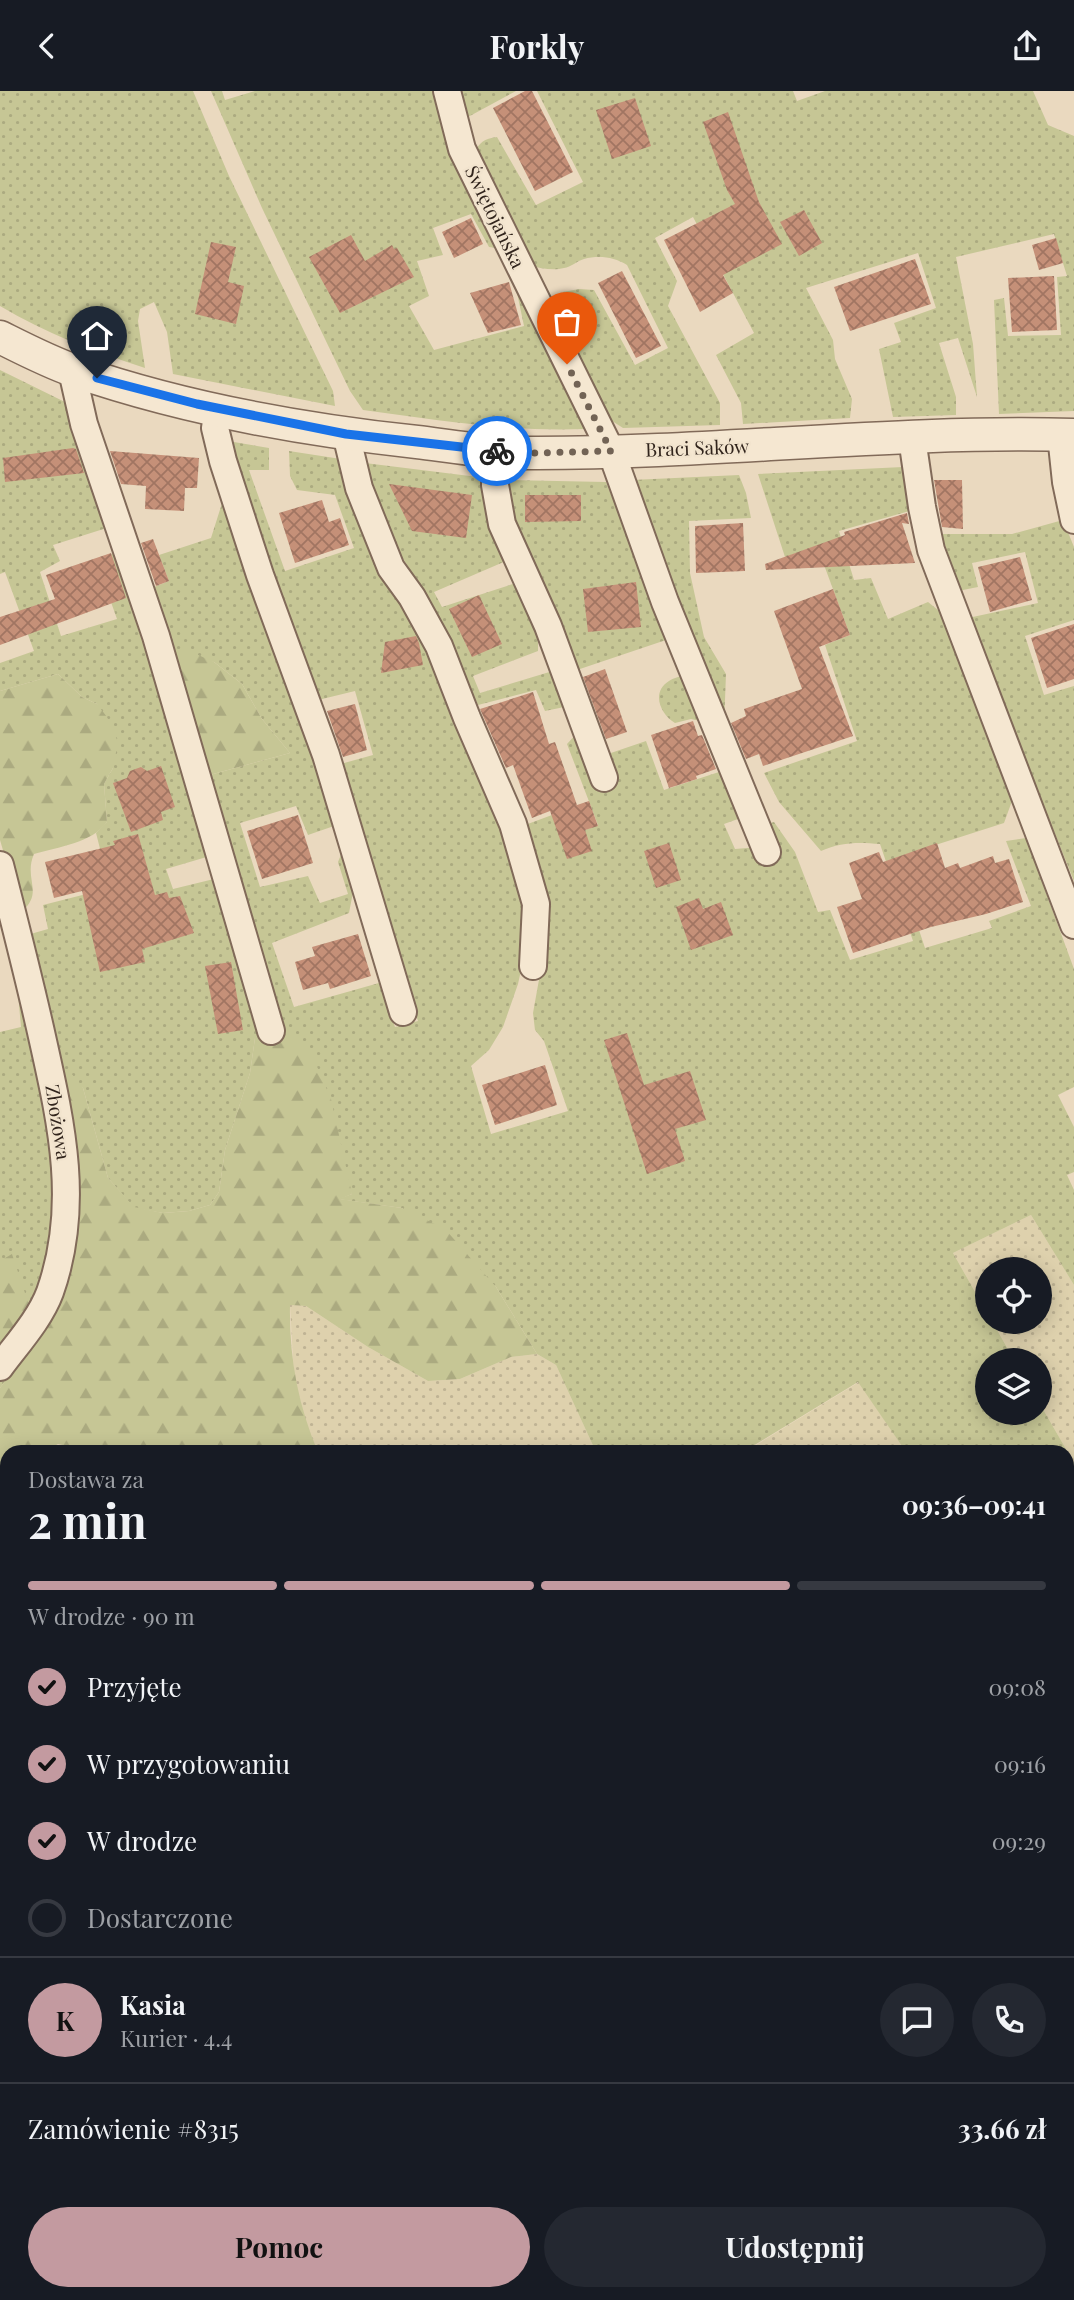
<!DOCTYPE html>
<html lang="pl">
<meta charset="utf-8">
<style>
body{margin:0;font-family:"Playfair Display",serif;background:#242831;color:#f1f3f6;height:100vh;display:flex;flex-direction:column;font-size:26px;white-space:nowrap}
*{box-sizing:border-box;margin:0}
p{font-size:23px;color:#9ea1a6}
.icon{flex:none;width:38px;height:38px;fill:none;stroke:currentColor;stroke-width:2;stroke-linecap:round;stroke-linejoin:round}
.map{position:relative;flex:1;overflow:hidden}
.panel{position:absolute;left:0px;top:1354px;width:1074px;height:856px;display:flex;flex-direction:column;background:#171b24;border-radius:21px 21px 0 0;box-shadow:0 4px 18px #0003}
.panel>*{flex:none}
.fabs{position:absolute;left:975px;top:1166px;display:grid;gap:14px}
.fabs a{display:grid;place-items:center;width:77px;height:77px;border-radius:50%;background:#171b24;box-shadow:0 4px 18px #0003;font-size:35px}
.pin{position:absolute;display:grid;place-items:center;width:60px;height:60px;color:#fff;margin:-72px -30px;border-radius:50% 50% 50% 0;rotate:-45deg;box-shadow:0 0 7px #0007}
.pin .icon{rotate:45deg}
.courier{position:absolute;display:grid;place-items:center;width:70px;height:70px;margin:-35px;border:5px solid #1a73e8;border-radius:50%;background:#fff;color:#222;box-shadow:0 2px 9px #0007}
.headline em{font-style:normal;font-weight:700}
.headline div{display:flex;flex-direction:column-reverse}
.headline{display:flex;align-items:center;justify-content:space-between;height:119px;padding:0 28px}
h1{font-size:46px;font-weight:700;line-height:52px}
.bar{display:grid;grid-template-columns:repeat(4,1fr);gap:10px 7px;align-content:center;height:84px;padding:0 28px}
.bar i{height:9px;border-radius:5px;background:#363941}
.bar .selected{background:#c39aa0}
.bar p{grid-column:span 4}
.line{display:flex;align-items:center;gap:18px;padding:0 28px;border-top:2px solid #363941}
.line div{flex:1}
.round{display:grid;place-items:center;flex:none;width:74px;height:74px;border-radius:37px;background:#242831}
ol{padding:0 28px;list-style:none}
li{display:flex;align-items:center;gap:21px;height:77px}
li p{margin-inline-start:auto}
li .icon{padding:7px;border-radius:50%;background:#c39aa0;color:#111;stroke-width:4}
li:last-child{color:#9ea1a6}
li i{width:38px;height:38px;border:4px solid #363941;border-radius:50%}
.action{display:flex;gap:14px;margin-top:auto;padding:14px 28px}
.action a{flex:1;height:80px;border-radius:42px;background:#c39aa0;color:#111;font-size:28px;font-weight:700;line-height:80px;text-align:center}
.action a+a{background:#242831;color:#f1f3f6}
header{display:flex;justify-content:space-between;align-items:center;height:91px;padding:0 28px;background:#171b24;font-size:32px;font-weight:700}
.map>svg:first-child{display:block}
.farmland{fill:url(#farmland-dots)}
.grass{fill:url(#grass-dots)}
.forest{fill:url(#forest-firs)}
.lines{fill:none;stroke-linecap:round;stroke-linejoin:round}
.stream{stroke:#6a887e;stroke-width:10}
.building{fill:url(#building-cross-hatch)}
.minor-casing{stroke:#816a59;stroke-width:30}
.tertiary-casing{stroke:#816a59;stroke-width:35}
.minor{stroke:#f5e7d1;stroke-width:26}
.tertiary{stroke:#f5e7d1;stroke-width:32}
.done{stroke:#726355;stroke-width:7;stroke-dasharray:0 12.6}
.route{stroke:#1a73e8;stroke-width:9}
.labels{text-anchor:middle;stroke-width:5;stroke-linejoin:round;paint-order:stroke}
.street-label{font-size:19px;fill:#31241c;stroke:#f2e4ce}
</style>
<header><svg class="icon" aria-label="back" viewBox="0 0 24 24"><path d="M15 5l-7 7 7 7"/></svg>Forkly<svg class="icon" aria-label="share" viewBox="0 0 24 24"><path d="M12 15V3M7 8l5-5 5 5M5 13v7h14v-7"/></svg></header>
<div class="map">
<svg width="1074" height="2209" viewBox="0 0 1074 2209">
<defs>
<pattern id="farmland-dots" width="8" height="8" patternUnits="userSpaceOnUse" patternTransform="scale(1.75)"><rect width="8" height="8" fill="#ded1ad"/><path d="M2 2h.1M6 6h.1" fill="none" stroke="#bfb394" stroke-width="1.8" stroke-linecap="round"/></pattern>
<pattern id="grass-dots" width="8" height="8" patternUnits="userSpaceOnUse" patternTransform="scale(1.75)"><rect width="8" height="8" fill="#c6c695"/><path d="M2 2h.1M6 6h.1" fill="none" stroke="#abaa80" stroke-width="1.8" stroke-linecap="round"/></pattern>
<pattern id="forest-firs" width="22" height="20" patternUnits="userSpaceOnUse" patternTransform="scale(1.75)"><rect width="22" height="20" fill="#c6c695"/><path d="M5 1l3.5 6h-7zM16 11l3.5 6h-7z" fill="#abaa80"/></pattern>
<pattern id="building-cross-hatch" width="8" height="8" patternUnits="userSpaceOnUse" patternTransform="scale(1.75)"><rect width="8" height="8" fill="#c59078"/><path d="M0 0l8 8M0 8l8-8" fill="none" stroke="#a17562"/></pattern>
</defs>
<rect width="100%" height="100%" fill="#ead9bf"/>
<!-- farmland -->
<path class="farmland" d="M1031,1124l43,70v178l-34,-59v-44h-26l-22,-39h48v-52h-53v44l-34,-60z
M290,1214l16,1 62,41 60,34 32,-2 51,-22 26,-3 19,11 40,87h-278l-11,-25 -13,-50z
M859,1291l47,70 -163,1z
M1068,1607l6,10v592h-236l-2,-6h232z"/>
<!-- grass -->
<path class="grass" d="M0,0h193l36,85 104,215 2,15 -162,-32 -6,-42 -13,-30 -14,7 -2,12 7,47c-50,-16 -100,-35 -145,-62z
M211,0h11l3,9 30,-9h179l19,70 44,87 -8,-1 -18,-33 -38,14 10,27 -26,6 12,35 -20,10 25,44 90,-24 -12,-57 74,150 -2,10c-74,3 -148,-9 -221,-19l-13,-19 -88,-183z
M459,0h57l-48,26z
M537,0h256l4,10 28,-10h208l15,34 26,11v275l-75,3 -5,-114 10,-2 4,38 53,-1 -4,-58 10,-1 -13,-42 -98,23 17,87 4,53 -19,-59 -19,5 17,54v18l-63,2 -14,-68 22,-7 -7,-19 42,-15 -18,-55 -112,35 27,52 2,19 17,40 -2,19 -107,6 -2,-21 -25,-48 38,-22 -61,-116 -38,21 22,43 -9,25 52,97v22l-97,3 -14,-9 -50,-97v-18l4,-12 16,-3 15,1 41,75 33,-17 -41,-83c-13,-8 -28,-10 -43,-6 -7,2 -13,8 -20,9 -11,3 -23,0 -34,-2l-56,-112c5,-12 10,-15 23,-17l39,68 47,-23z
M0,279l71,35 42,121 -60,19 7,16 -20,11 21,64 56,-17 -21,-59 23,-8 91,304 -44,13 7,20 45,-11 -12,-102 84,-23 -28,-34 -20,-35 -28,-22 -42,-4 -23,-69 20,-8 -10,-26 52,-17 13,-41 114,320 -4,9 -26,9 -12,-29 -56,17 20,64 48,-11 12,27 28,-9 -10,-32 4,-10 12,35 -5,26 -77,30 22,64 85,-24 16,44 23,-6 -81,-256 36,-10 -18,-64 -41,10 -86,-260 41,7v22h-20l36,101 69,-23 -19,-53 -38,-5 -7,-14 -1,-25 52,8 75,166 88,212 21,74v41l-7,32 -15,43 -14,23 -18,16 20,68 77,-23 -24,-70 -9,-11 -2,-17 14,-78 -22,-110 27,-10 33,15 13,-5 -31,-81 11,-12 27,23 41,-14 18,49 55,-18 -19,-51 -9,-2 -16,4c-15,-9 -24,-31 -6,-42 4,-3 11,-4 16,-7l64,141 -25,9 11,25 24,-2 8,-23 7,-2 21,30 23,60 12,-2 20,50 63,-19 -33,-97c-22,-2 -39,-2 -59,7l-42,-49 -15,-29 93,-32 -32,-96 25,-10 -33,-89 -32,11 -27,-83 145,-7 10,43 -74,21 15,49 17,-2 17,41 40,-17 20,16 37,88 27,95 -8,22 -109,35 30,90 67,-20 -3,-7 42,-15 -25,-65 20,-3 48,131v118l-16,8 16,32v45l-7,3 7,15v95l-43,-70 -78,38 34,60v8h5l22,39h-27v52h53v-8l34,59v245l-6,-10v-245l-162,-1 -48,-70 -115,70h-147l-40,-87 -19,-11 -41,-67 -94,-79 -64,-9 14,-5 -97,-156 -5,35 -25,77 -6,42 -9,13 -21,6 -26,2 -29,-5 -26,-30 -25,-90 -20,-13c20,78 28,174 -16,247 -14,23 -31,44 -47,66v-356l21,-5 -4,-45 10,-47 21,-6 -5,-24 67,-17 -14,-55 11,-11 -3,-38 9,-16 -16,-64 -15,-7 -24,-23 -58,17v-28l34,-12 -29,-79 -5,2z
M365,372l121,15v38l20,45 -72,31 8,15 74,-24 22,46v22l-65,25 7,17 76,-23 13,36 -24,5 -9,-21 -58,15 -40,-90 -60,-97z
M739,384l7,18 5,25 -62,3 1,52 14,64 22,37 -2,53 -92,-247z
M506,389l100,2 63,157 -95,32 -64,-147z
M1063,429l11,27v73l-49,16 19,59 30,-9v195l-106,-263 70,-15 -13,-51 -53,11 6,24 -20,4 -23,-57h77z
M7,1418v785h306l1,6h-314v-764z"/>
<!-- forest -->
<path class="forest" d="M189,560l25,11 28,22 20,35 28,34 -84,23 -34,-118z
M58,583l24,23 15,7 10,13 11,25 -5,26 -9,16 3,38c-15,21 -49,25 -73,32 -11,25 11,39 -13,58l-21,-72v-149z
M285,939l27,25 19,44 21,95 -12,5 62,9 43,21 51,58 41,67 -26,3 -51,22 -32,2 -60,-34 -62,-41 -16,-1c-1,52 8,100 28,147l-236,1 -2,-4 -22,-5 -14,8 -37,1v56l-7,27v-148l48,-67 14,-32 14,-47 3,-63 -7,-68 -9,-36 8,-2 12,15 25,90 26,29 29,6 26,-2 21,-6 9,-13 6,-42 25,-77 5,-35z
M12,1163l18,54 -30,38v-85z
M313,2203h275l-6,6h-268z
M628,2203h208l2,6h-193z"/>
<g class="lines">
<!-- stream -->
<path class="stream" d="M0,2183l7,-1
M762,2207l3,2"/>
</g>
<!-- building -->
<path class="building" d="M525,0h7l41,81 -38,19 -42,-83z
M635,7l16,48 -39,13 -16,-49z
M728,21l31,90 23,42 -59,31 10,18 -33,19 -36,-72 71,-36 -8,-14 -24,-68z
M804,119l18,33 -23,13 -19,-34z
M471,127l12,26 -29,14 -12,-26z
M351,144l14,26 27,-16 2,4 3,-1 17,29 -74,36 -31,-56z
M1056,147l7,25 -24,7 -7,-25z
M211,151l25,5 -8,35 16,4 -8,38 -41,-10z
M915,168l16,45 -81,27 -16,-44z
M622,180l39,75 -25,12 -38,-75z
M1054,185l3,54 -45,2 -4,-54z
M509,191l12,43 -33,8 -18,-40z
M73,357l3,1 8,24 -79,9 -2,-24z
M110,360l89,7 -2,30h-12l-1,23 -39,-2 1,-23 -25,-2z
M934,389h28l1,49 -21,-2z
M389,393l83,11 -6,43 -54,-7z
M525,404h56v26l-56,1z
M322,409l7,22 11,-4 9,27 -54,18 -16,-50z
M907,422l2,11 -7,-1 13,40 -149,7 -1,-6 80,-29 -1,-3z
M743,432l2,48 -49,2 -1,-47z
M153,448l16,42 -13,5 -15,-43z
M111,462l15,45 -126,47v-28l55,-18 -9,-24z
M1020,466l12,43 -42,12 -12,-45z
M636,491l5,45 -53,5 -5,-43z
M833,498l17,46 -31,12 34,89 -90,30 -4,-12 -13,5 -15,-36 15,-7 -2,-7 58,-20 -28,-78z
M479,504l23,49 -30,13 -23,-48z
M1074,533v55l-27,9 -16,-50z
M416,545l3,7 4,22 -42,8 4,-31z
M605,578l22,63 -21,7 -23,-62z
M533,601l16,52 6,-2 22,63 12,-4 9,25 -13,4 7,21 -25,8 -17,-48 -18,7 -19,-53 -7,3 -26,-59z
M355,613l12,46 -24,7 -16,-46z
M693,630l5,15 4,-1 14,34 -20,7 1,3 -28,9 -18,-53z
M161,675l14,41 -14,5 2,8 -32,12 -18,-49 14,-5 3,-7 11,-4 6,4z
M298,724l15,48 -51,16 -15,-48z
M138,743l17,61 12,-3 2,6 11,-2 14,37 -52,16 3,13 -45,10 -18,-81 -28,7 -9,-36 70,-17 -2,-4z
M669,752l12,37 -25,8 -12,-37z
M937,752l8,25 13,-5 2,5 33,-12 2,7 14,-4 14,43 -37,12 -55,13 -78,26 -16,-46 25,-8 -13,-36 30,-11 4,10z
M699,807l4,11 18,-7 12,33 -42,15 -15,-43z
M358,843l13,42 -41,13 -2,-6 -25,7 -8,-28 20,-6 -3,-9z
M231,871l12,68 -25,4 -13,-68z
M627,942l17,52 46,-14 16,49 -31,9 10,32 -38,13 -43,-134z
M545,974l12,40 -62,20 -13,-40z"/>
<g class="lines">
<defs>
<path id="minor" d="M447,0l15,58 149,302 54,151 102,250
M72,280l12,53 72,212 115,395
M218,318l-3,19 8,33 37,114 66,180 77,257
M346,343l13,54 32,80 21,29 27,49 28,72 46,106 23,80 -3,62
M1061,344l5,47 8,38
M912,347l10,69 9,43 143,375
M496,360l-1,34 7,39 46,102 56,152
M0,774c15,59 30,117 43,176 19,85 37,166 7,251 -10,27 -33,52 -50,75
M0,1671l7,18
M240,2203l3,6"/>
<path id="tertiary" d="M0,246c24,12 49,25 75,34 107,37 230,59 342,71 40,5 80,12 120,11 179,0 358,-23 537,-18"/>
</defs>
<!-- minor casing -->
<use href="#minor" class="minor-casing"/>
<!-- tertiary casing -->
<use href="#tertiary" class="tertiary-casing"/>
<!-- minor -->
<use href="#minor" class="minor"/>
<!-- tertiary -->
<use href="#tertiary" class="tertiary"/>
</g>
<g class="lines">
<!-- done -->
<path class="done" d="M497,360l39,2 75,-2 -44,-87"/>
<!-- route -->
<path class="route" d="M97,287l100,26 149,30 151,17"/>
</g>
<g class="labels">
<!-- street labels -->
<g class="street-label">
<text transform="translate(495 126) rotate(64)" y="7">Świętojańska</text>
<text transform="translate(697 357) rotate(-2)" y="7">Braci Saków</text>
<text transform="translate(58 1031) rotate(81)" y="7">Zbożowa</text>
</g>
</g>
</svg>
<div class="fabs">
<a><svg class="icon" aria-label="locate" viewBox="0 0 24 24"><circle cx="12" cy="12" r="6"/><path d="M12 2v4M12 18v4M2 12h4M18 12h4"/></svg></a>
<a><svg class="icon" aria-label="layers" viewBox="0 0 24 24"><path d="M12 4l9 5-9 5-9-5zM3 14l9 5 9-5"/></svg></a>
</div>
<div class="pin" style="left:567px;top:273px;background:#ea580c"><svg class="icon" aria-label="bag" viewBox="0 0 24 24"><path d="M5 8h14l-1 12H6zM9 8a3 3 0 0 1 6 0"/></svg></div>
<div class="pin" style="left:97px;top:287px;background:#1f2937"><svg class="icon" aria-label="home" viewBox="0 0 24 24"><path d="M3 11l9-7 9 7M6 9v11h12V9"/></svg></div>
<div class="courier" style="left:497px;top:360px"><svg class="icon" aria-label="bike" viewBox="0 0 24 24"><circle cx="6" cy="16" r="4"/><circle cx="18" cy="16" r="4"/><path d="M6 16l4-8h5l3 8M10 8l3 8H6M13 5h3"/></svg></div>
<section class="panel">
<div class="headline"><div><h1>2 min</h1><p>Dostawa za</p></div><em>09:36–09:41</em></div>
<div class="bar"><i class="selected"></i><i class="selected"></i><i class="selected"></i><i></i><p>W drodze · 90 m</p></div>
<ol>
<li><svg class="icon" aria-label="check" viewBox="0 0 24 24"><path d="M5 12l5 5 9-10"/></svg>Przyjęte<p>09:08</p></li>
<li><svg class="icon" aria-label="check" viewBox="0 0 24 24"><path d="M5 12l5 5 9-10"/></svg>W przygotowaniu<p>09:16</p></li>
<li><svg class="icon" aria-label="check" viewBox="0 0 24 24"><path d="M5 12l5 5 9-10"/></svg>W drodze<p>09:29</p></li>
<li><i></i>Dostarczone</li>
</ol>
<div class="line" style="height:126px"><b class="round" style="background:#c39aa0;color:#111">K</b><div><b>Kasia</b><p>Kurier · 4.4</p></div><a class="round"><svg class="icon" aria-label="chat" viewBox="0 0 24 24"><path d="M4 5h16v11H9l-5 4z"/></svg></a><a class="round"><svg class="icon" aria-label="phone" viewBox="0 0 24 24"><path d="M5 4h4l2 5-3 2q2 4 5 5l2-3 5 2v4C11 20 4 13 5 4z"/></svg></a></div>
<div class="line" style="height:91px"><div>Zamówienie #8315</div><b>33.66 zł</b></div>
<div class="action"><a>Pomoc</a><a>Udostępnij</a></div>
</section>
</div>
